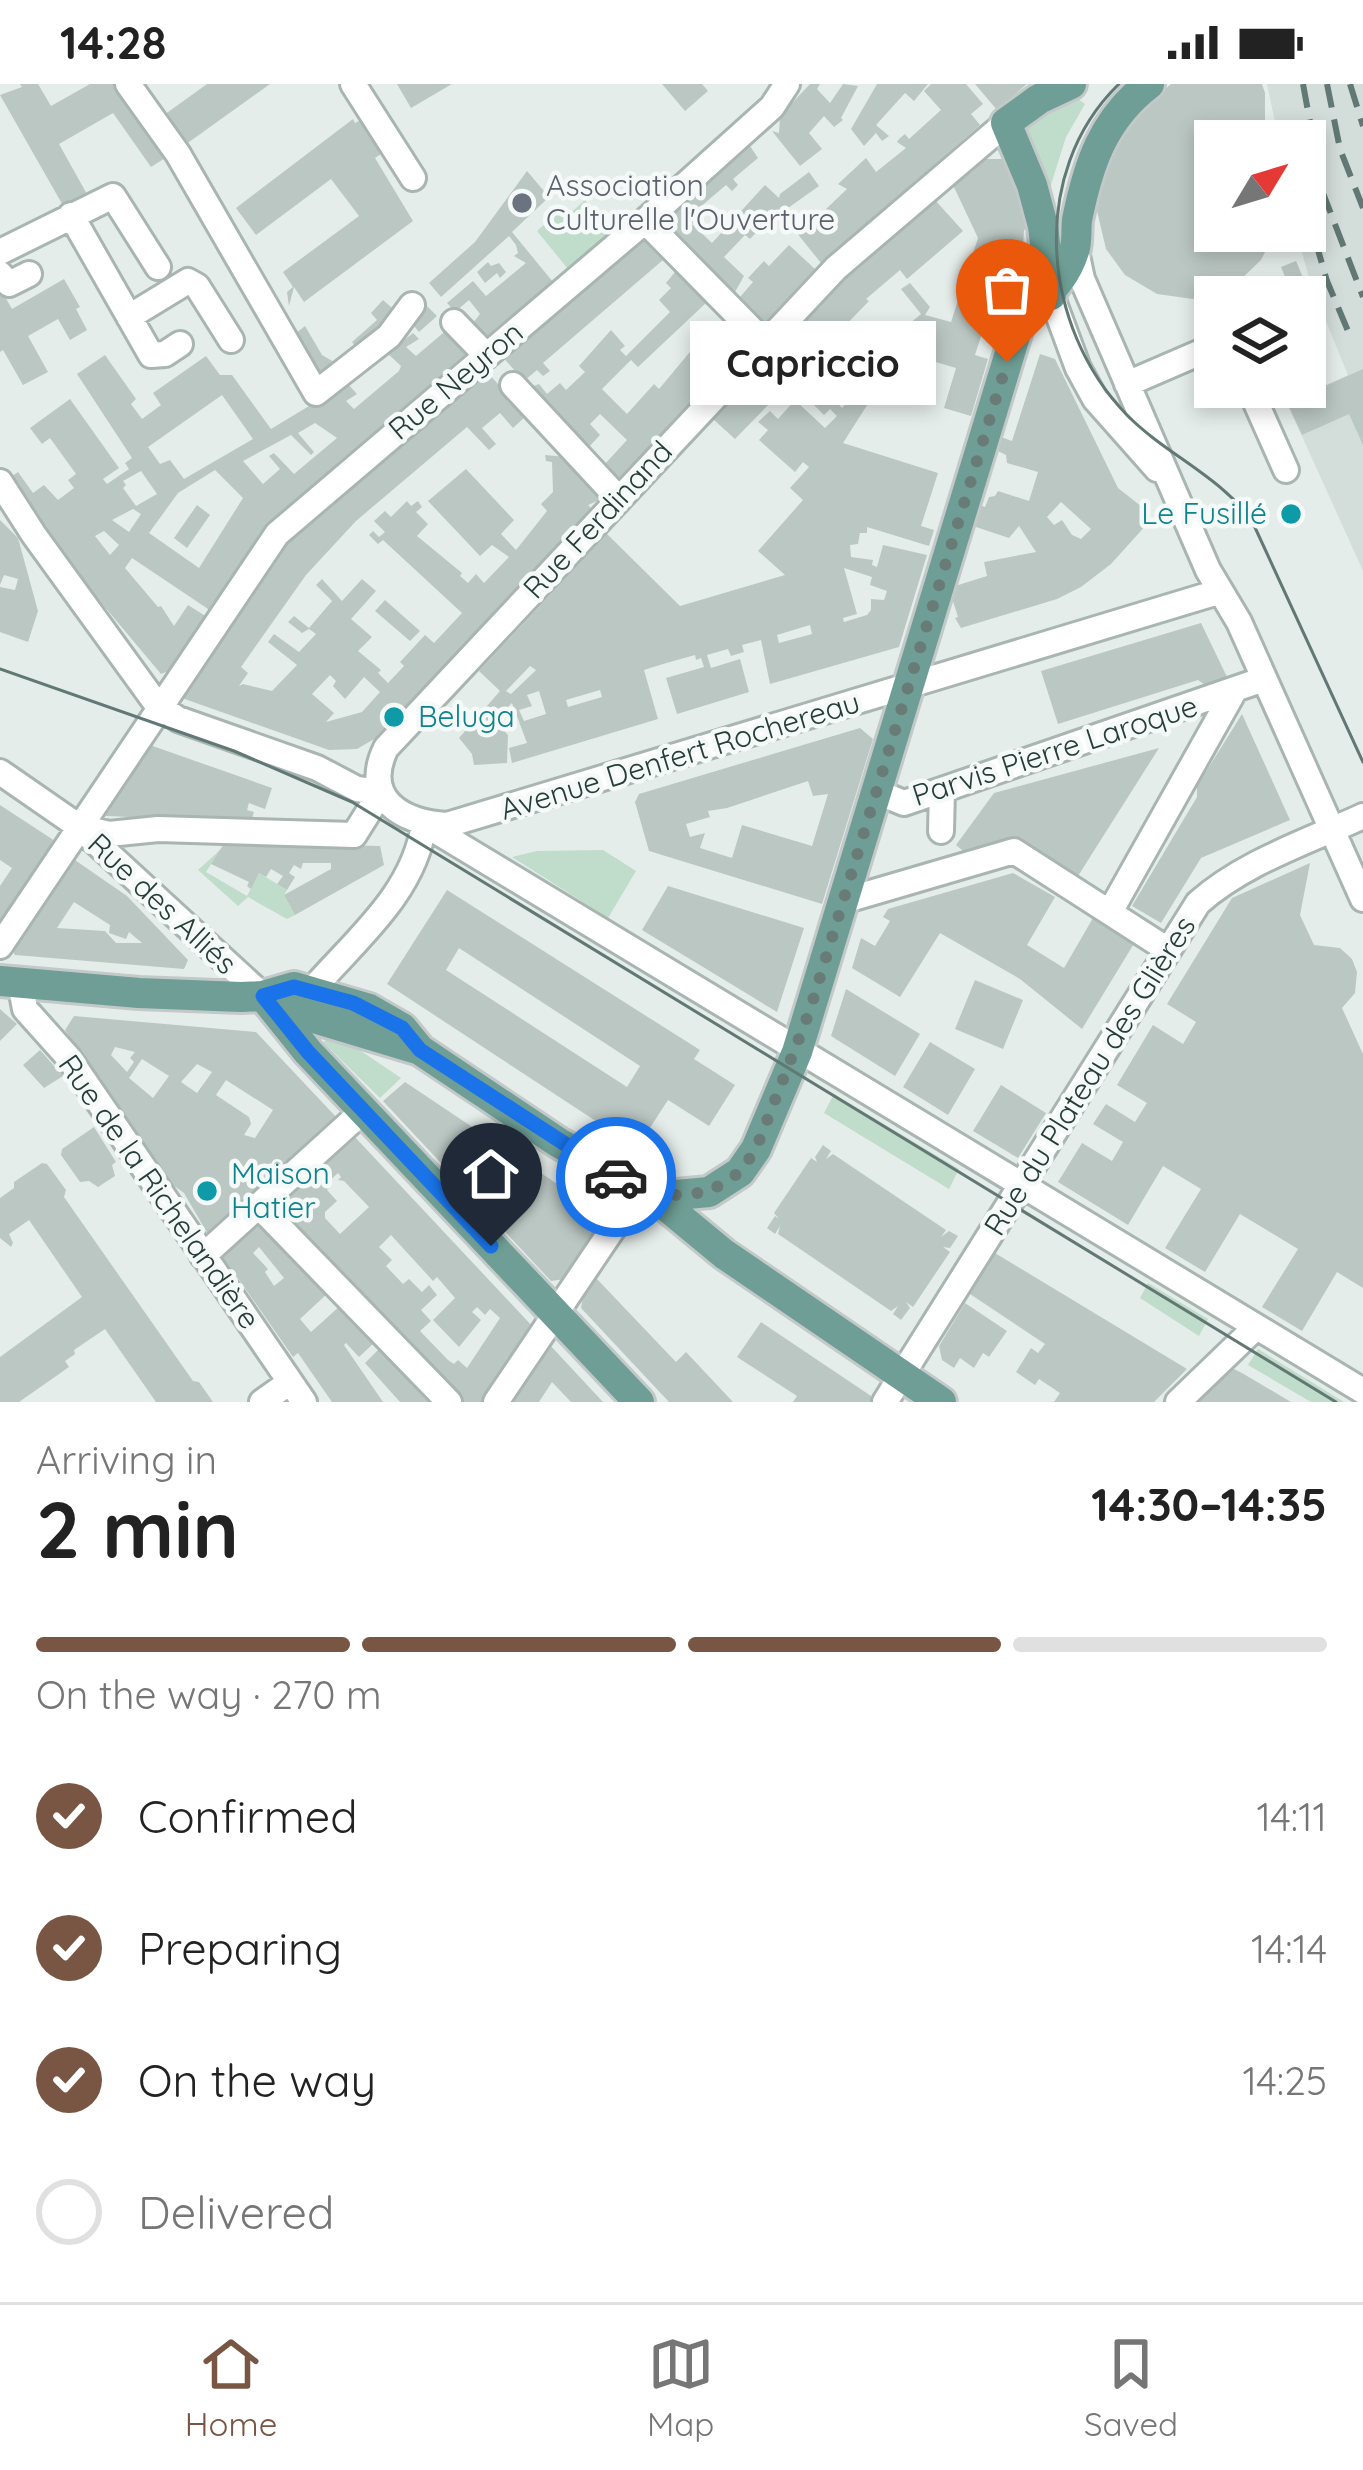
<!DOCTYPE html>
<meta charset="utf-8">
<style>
body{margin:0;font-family:Quicksand,sans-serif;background:#f2f2f2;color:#222;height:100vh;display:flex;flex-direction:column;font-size:45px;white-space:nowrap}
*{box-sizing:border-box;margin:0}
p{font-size:39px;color:#767676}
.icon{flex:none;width:66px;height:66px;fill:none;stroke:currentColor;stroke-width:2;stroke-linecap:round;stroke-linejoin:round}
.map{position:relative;height:1318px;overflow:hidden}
.drawer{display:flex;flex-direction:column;background:#fff;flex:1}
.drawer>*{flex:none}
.needle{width:78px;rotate:52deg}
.fabs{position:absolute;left:1194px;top:36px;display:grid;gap:24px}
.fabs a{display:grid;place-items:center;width:132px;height:132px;border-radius:0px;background:#fff;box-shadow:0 6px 18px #0003;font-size:60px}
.pin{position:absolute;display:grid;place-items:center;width:102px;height:102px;color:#fff;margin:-123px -51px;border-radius:50% 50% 50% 0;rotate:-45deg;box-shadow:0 0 12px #0007}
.pin .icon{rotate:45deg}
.courier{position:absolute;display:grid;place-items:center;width:120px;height:120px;margin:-60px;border:9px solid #1a73e8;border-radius:50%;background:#fff;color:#222;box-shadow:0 3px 15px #0007}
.bubble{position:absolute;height:84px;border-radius:0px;background:#fff;box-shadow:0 6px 18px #0003;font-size:39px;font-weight:700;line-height:84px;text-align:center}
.head em{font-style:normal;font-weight:700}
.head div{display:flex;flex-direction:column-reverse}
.head{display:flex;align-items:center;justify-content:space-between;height:204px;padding:0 36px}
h1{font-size:78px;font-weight:700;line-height:90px}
.bar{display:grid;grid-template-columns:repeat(4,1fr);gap:18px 12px;align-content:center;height:144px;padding:0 36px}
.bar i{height:15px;border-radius:9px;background:#e0e0e0}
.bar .current{background:#795543}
.bar p{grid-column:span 4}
ol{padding:0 36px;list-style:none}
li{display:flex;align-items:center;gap:36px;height:132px}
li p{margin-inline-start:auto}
li .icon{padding:12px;border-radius:50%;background:#795543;color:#fff;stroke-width:4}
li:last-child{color:#767676}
li i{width:66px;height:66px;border:6px solid #e0e0e0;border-radius:50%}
.status{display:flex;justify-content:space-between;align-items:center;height:84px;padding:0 60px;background:#fff;direction:ltr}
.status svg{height:33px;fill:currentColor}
.dock{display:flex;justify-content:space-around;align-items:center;height:168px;border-top:3px solid #e0e0e0;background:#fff;font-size:33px;color:#767676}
.dock a{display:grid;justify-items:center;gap:6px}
.dock .current{color:#795543}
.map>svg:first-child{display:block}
.built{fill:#d3ddd9}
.green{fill:#c0dcca}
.building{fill:#bbc7c3;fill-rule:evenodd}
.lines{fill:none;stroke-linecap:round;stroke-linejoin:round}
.minor-casing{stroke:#a8b5b1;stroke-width:30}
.major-casing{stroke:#c2c9c8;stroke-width:36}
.minor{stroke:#fff;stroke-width:24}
.major{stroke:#6e9e95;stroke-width:30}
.tram{stroke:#617874;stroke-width:3}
.rail{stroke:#617874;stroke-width:6;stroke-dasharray:24 12;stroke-linecap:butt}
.done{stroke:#697b77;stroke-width:12;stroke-dasharray:0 21.6}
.route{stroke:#1a73e8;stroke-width:15}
.worship-dot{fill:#6b7280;stroke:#f5f9f8;stroke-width:4.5}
.culture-dot{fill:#0f9aa8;stroke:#f5f9f8;stroke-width:4.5}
.labels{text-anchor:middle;stroke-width:9;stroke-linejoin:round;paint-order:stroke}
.worship-label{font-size:30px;fill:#5b616d;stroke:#f5f9f8;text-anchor:start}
.street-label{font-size:30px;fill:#263d39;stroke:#f5f9f8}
.culture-label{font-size:30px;fill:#0d838f;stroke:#f5f9f8;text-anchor:start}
</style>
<div class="status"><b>14:28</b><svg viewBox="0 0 49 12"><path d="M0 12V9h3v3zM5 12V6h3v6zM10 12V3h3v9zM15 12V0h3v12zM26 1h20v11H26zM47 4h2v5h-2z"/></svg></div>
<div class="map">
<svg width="1363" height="1318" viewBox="0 0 1363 1318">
<rect width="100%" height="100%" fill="#e5edea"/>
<!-- built -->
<path class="built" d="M1267,0h96v487l-76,-168 61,-28 -37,-90 -15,-54h9v-90h-26z"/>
<!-- green -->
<path class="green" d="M1078,15l7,5 -19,33 -17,54 -25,-62c10,-19 35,-25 54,-30z
M585,116l27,31 -44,38 -31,-38 23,-20 6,6z
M221,765l-15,23 41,24 12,-23 28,17 -3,5 11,20 -8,4 -39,-22 -10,9 -40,-36z
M603,766l33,21 -28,47 -96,-61 25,-6z
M328,955l24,6 49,33 -21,20 -57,-56z
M834,1010l125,75 -10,20 -125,-76z
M1148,1199l60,36 -9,17 -59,-38z
M1258,1265l86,53h-33l-63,-37z"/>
<!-- building -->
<path class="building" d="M20,0h18l13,22 39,-22h33l50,69 -22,14 -38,-54 -54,31 29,52 -23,13 -65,-114 22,-8z
M207,0h63l-92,66 -21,-30z
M397,0h55l-41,24z
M662,0h40l6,7 -23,20z
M810,0h10l-3,5 13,14 13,-19 15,2 -17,32 2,2 -9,7 -10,-11 -15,17 13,16 -22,17 -28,-35 7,2 1,-17z
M877,0h51l-14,17 -9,-8 -29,32 13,11 -7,5 -6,-8 -12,13 -13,-17z
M931,0h35l17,20 -12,10 9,11 -159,138 -37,-46 -6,-1 -10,4 -18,19 -5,-4 -21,22 20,19 -9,16 -68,-68v-11l81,-70 10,15 -25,21 5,6 -6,6 -6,-6 -27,23 5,7 -12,9 20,19 53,-58 14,13 1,-4 29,-22 10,14 -31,22 17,21 42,-40 -9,-5 28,-26 10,14 30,-24 -9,-6 2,-3 6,-5 4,5 32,-29 -17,-19z
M975,0h52l-30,26z
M1171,0h91l3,9v48h-50v90h58l-2,9 -10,20 -26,25 -42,14 -36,-5 -32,-19 -19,-26 -9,-38 9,-47 33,-52z
M353,35l2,4 6,-3 20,34 -6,4 38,63 -109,81 -10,-15 -5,19 -2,-14 6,-5 -10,-15 76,-56 -28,-37 -75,56 -20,-27z
M978,75h26l29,67 -9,4 -1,17 -27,87 -13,-4 -8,25 13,4 -17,57 -27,-8 12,-40 -54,-16 9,-14 -9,-8 19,-16 -20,-25 9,-6 20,24 -5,8 26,7 27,-84 -25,-53z
M527,87l22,26 -37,35 41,50 -70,60 -14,-14 11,-14 -11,-14 -14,12 -8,-9 26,-22 13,15 40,-33 -12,-7 4,-3 -2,-8 -7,-9 -68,61 -12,-14 46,-41z
M935,116l28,31 -56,48 -7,-9 -34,29 3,2 -134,138 -22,-20 131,-141z
M640,152l23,24 -120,103 7,8 -7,5 -6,-6 -13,11 -23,-26z
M789,161l26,24 -50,53 -25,-25 13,-15 -5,-4 16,-17 5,5z
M1296,177l10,24 -15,6 -10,-24z
M488,178l3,4 8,-3 7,9 -6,6 -3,-5 -12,10 -8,-11z
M675,188l31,31 -68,64 -7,-7 -29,29 25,25 27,-30 5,5 40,-48 26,25 -106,115 -15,-16 23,-25 -27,-26 -10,10 10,11 -12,13 -57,-61 8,-3 8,10 13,-11 6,7 19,-18 -6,-6 32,-36 14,16 -5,4 6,6 44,-44 -11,-12 12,-12 -5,-5z
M64,195l16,28 -4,2 11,21 -17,10 -12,-21 -30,17 20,36 -25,13 -20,-35 -3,2v-64l12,21z
M383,216l17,15 -39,38 -9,-11 25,-22 -6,-7z
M423,218l14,14 -18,16 -11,-13z
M305,242l17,29 12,7 -16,22 -23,-50z
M449,244l22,24 -202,173 -58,86 -79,-53 -7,10 33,39 3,-1 13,20 14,-21 19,12 -36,53 -10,4 -104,-124 -49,-71 10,-7 15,21 11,-8 14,15 16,-12 -6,-8 8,-6 -26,-36 -8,6 -12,-16 40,-29 49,69 -16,11 4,5 22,-15 -4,-6 7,-5 -55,-84 28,-19 31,44 -5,5 11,15 19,-14 -8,-12 53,-37 14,19h12l39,54 76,-46 10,11 -11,7 8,8 45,-38 2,-5 -15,-14 11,-10 2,2 14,-11 6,6 -13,8 10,9zM222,311l31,44 -69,40 -14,-19 -10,4 -12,-17zM315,339l22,15 -43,36 -20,-21 -5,3 11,13 -17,15 -20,-23 48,-26 20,20 3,-3 -16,-19zM215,386l28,28 -44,70 -50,-35 29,-40zM141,387l16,23 -21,12 -13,-18 3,-3 -3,-4zM133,425l8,5 -12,18 -17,-12zM104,447l15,14 -9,10 -15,-19z
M877,269l15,13 -49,77 95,30 -17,53 13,4 -5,16 -62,-19v6h-7l-2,11 -8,1 1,12 22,3 -1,5 5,2 6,-22 44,10 -28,92 -129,37 -9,-44 -19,5 2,7 -13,4 -3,-7 -21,6 4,13 29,-9 9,33 -72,22 -11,-36 38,-11 -3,-9 -5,2 -1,-5 -32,9 -19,6 14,49 -146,44 -3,-15 18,-5 -15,-40 -17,17 13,15 -1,28 -33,2 -2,-11 -13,-16 41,-47 -21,-20 128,-137 73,72 105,-31 -27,-24 45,-51 -13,-12 19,-21 -6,-5 -8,10 -36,-32 9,-10 -10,-8 12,-11 8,8 17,-19 30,28 12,-12 -7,-7 -6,6 -10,-10 5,-6 -18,-17 8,-8 33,34 20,-22 -8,-8zM844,484l28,9 -2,8 17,6 -3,9 -13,-1v11l-4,5 -23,7 -1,-4 14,-4zM810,541l2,9 -33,9 -2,-8zM530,582l6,4 -3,3 -22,21 -5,-3zM600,606l2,7 -34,10 -2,-7zM539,607l7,23 -22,7 -5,-11 13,-4 -5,-11z
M1040,270l15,5 63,129 28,22 2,13 -37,41 -30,23 -24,12 -96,29 -6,-10 3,-1 -6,-19 3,-12 32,-10 -3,-14 52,-10 -17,-26 -10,12 -36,-12 7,-21 5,2 4,-10 6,-1 3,-5 31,10 9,-29 -31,-9 -1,-8 -10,-5 5,-13 11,4zM1061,418l30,27 -10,10 -9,-4 -10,-15 -8,5 -7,-8z
M484,285l43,46 -14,13 -13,-15 -18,15 14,16 -7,6 -22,-23 -111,94 -50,54 -65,92 7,6 -9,13 4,-2 29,7 25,-26 -29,-23 6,-8 25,18 17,-18 -7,-5 -7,4 -14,-11 6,-6 15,12 23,-27 -16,-16 6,-6 20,22 20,-22 14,12 -25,28 21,18 -14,14 23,19 -3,3 10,10 16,-17 -4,-4 25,-27 9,8 28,-30 -79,-73 -5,4 -9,-9 4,-4 6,6 6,-5 -11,-11 11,-10 6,6 16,-16 4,5 7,-5 4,6 -6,5 12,12 -11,12 45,37 -2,3 8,7 8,-9 8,9 25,-26 -17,-12 -12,11 -52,-55 38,-32 48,51 -13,14 15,16 31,-39 -6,-7 12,-12 -1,-30 -6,-1 -1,-6 21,2 36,42 -14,6 4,4 -209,225 -26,15 -28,1 -150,-53 101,-149zM330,591l6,6 -3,5 12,13 19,-22 16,15 -18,20 -36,10 8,-9 -22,-19z
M1363,285v76l-14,-31 -47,21 -15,-32z
M197,421l13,10 -23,33 -13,-10z
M0,436l18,18 20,73 -10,31 -28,-10v-45l15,3 3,-11 -14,-4 -4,10z
M385,516l35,31 -10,10 -35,-30z
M1201,539l27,56 -10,15 -20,-14 -140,44 -17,-53z
M1242,630l48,106 -89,38 -40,65 -29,-17 65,-109v-11z
M860,644l13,11 -51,165 -173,-53 -14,-49 4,-8zM808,697l5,15 15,-2 -16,52 -70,-21 -10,33 -32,-10 5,-15 -15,4 -4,-13 24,-7 -2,-6 19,-3z
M147,660l125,44 -7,21 -16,-6 -2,7 7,2 -3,10 -145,-6 -3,-5z
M1159,664l-81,128 -58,-36 -52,15 -12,-10 38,-52z
M0,721l55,36 -55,80v-35l12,-18 -12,-8z
M225,758l155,4 4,19 -89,50 -11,-20 47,-26v-6h-28l-2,6 -7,-4 -5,8 6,4 -8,13 -10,-6 6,-8 -12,-7 -5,8 -7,-4 -8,16 -4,-3 2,-4 -38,-18z
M72,774l55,38 61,64 -4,9 -169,-14 -5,-9zM74,818l36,23 -1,8 17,6 3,-7 13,11h-26l-11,-12 -48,-3z
M1310,779l-10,52 14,30 26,3 12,11 5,13 -2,21 -13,15 21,46v234l-26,-16 -35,59 -40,-24 36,-58 -58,-35 -35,58 -40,-24 36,-59 -38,-23 -35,59 -70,-43 24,-39 30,18 11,-19 -30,-18 13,-20 29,18 12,-19 -30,-18 36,-60 30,19 13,-22 -29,-18 65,-106z
M1013,789l42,24 -28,48 37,23 29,-50 42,24 -53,87 -62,-50 -80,-46 -40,64 -48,-29 9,-30 14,8 15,-25 -7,-4 5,-8z
M668,802l136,42 -27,84 -135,-82z
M447,806l253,160 -6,9 41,26 -26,41 -41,-26 -31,48 -250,-164zM459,864l181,118 -13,21 -181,-117z
M975,896l48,20 -20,49 -48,-20z
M846,905l74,45 -25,42 -64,-40z
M0,925l17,15 -17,17z
M74,932l182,16 82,87 -129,117 -25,-43 -11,-8 -108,-155zM115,963l20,5 -5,6 4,4 -7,10 -16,-17zM142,975l27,17 -16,22 -24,-20zM197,980l15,8 -15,21 -16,-11zM226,996l47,30 -18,28 -11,-3 7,-11 -2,-7 -33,-22z
M930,958l45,27 -27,46 -45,-28z
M40,966l23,26 -19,12 -21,-23z
M405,998l191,128 5,9 -5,13 -31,47 -14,2 -168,-180zM472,1066l17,15 9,2 -10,17 -18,-19 -3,-9z
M1001,1001l45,28 -28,45 -45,-27z
M94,1043l22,35 -4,3 3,11 -17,11 -9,-6 -9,1 -19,-27 1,-6z
M353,1051l180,192 -51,75h-19l-188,-196zM338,1089l3,4 -3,3 6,1 25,26 -29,27 -15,-16v-6l12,-11 -10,-11 3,-3 -4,-3zM391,1151l42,46 4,-4 18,21 -22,22 26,27 22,-27 -9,-8 5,-5 8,8 5,-6 10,9 -33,50 -9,-8 -4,4 -6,-4 -28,-29 11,-10 -10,-11 16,-15 -8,-10 -7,7 -13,-13 -6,5 -17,-18 6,-6 -13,-13z
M823,1061l8,6 -5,8 7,-5 113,76 -5,7 8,-6 9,5 -8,12 -7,-1 7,5 -37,55 -7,-5 4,6 -9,12 -8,-6 5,-8 -7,5 -113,-77 2,-8 -5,8 -8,-6 8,-12 4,3 -5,-6 37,-55 6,4 -2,-5z
M42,1079l5,1 19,26 -2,7 129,184 6,1 14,20h-57l-51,-73 -31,21 1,4 -10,7 4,6 -50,35h-19v-45l82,-60 -53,-77 -20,14 4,9 -2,4 -11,-9v-40l14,-10v-6z
M259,1137l69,72 -28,26 11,13 29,-26 35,36 -16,15 -13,-14 -2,2 39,57h-51l-34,-49 -5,4 -60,-86 -4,4 -11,-16zM259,1163l25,31 -10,8 -9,-14 3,-3 -15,-16z
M995,1169l192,116 -33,33h-100l6,-9 -21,-14 -4,6 -19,-13 15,-24 7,5 7,-9 -75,-50z
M596,1194l80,84 10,-10 47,50h-64l-88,-94 2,-11z
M965,1219l42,28 -18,26 -6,-4 -9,15 -14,-10 -6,10 -12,-8 -3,-14z
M761,1238l113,76 -3,4h-78l4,-6 -60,-39z
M548,1259l55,59h-32l-19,-20 -13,20h-32z
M380,1264l52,54h-32l-35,-39z
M1234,1285l8,4 49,29h-99l35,-32z"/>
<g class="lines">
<defs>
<path id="minor" d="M128,0l50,70 138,239 73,-57 23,-31
M353,0l60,94
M1006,39l-170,145 -450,480c-25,51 16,74 61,77l771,-233
M71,131l80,140 14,-1 15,-10
M645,137l120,122
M1075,162l7,33 126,291 31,52 124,277
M0,168l113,-56 45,71
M0,190l9,10 20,-10
M1051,211l27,73 17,31 62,70
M129,233l59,-36 9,5 34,54
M454,238l32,33
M1127,300l88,-38
M513,301l105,113
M1249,303l37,83
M0,398l34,53 124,171 20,13 139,49 40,21 24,3
M0,688l78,54 185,170
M877,708l27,11 360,-124
M426,741l937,566
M84,744l25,6 49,-5 196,6 27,-43
M941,747l1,-41
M843,817l171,-50 154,99
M1110,828l123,-219
M0,862l277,-412 368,-313 127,-114 15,-23
M20,898l5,27 43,48 236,345
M311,907c44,-51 103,-97 113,-167
M259,1122l190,196
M203,1172l160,-145
M262,1318l28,-20
M496,1318l122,-181 16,-16 21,-8
M885,1318l313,-499c46,-41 109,-61 165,-87
M1178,1318l78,-75"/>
<path id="major" d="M1051,211l-8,-69 -11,-41 -26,-62 33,-24 32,-15
M0,897l139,12 102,4 22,-1 31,-9 75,22 33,19 18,22 139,93 96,54 69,57 217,148
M263,912l45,56 331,350
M268,915l29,14 123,37
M655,1113l54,-5 31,-20 16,-23 41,-97 223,-732c23,-23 45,-37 55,-72 2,-9 1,-19 2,-28 11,-55 26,-101 72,-136"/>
</defs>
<!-- minor casing -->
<use href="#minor" class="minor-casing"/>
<!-- major casing -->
<use href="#major" class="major-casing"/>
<!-- minor -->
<use href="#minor" class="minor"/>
<!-- major -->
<use href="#major" class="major"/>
<!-- tram -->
<path class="tram" d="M1119,0c-91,88 -78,243 8,331 38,39 93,61 125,106l111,241
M0,585l234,82 118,51 984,600"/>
<!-- rail -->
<path class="rail" d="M1303,0l20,109 40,104
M1327,0l13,65 23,59
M1350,0l13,42
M1305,121l22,76 21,50"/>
</g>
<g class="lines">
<!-- done -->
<path class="done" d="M616,1093l39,20 54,-5 31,-20 16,-23 54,-139 197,-648"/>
<!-- route -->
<path class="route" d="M491,1162l-183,-194 -45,-56 31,-9 59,16 49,25 18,22 196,127"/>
</g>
<!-- markers -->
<circle class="worship-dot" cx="522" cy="119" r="12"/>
<g class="culture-dot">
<circle cx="1291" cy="430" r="12"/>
<circle cx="394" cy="633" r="12"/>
<circle cx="207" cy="1107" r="12"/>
</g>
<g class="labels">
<!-- worship labels -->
<g class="worship-label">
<text x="546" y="112">Association<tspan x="546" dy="34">Culturelle l'Ouverture</tspan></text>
</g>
<!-- street labels -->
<g class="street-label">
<text transform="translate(456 297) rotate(-40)" y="10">Rue Neyron</text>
<text transform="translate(598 436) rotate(-47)" y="10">Rue Ferdinand</text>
<text transform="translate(1055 667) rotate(-18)" y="10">Parvis Pierre Laroque</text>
<text transform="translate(680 672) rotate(-17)" y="10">Avenue Denfert Rochereau</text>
<text transform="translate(162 820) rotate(43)" y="10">Rue des Alliés</text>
<text transform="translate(1090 992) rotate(-58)" y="10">Rue du Plateau des Glières</text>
<text transform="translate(159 1108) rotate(55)" y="10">Rue de la Richelandière</text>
</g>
<!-- culture labels -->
<g class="culture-label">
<text x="1267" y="440" text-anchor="end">Le Fusillé</text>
<text x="418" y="643">Beluga</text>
<text x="231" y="1100">Maison<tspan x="231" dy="34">Hatier</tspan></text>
</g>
</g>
</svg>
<div class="fabs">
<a><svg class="needle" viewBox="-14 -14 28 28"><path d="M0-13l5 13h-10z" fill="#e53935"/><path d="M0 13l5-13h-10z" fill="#767676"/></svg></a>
<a><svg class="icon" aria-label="layers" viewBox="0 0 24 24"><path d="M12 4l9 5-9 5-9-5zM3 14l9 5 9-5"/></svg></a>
</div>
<div class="pin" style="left:1007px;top:278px;background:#ea580c"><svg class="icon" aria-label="bag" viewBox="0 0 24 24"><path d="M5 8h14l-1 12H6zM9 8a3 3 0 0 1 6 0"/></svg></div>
<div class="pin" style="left:491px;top:1162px;background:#1f2937"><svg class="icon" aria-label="home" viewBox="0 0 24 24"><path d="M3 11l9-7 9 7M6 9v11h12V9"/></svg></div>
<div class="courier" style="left:616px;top:1093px"><svg class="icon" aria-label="car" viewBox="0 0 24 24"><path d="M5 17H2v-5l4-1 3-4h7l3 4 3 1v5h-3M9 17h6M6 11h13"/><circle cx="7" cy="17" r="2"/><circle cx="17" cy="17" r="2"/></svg></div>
<div class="bubble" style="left:690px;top:237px;width:246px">Capriccio</div>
</div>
<section class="drawer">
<div class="head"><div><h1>2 min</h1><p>Arriving in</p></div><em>14:30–14:35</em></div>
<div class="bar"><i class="current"></i><i class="current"></i><i class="current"></i><i></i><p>On the way · 270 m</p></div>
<ol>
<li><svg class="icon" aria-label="check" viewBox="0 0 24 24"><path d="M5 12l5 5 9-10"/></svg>Confirmed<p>14:11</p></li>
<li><svg class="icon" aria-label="check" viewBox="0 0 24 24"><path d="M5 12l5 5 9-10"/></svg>Preparing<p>14:14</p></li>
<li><svg class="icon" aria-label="check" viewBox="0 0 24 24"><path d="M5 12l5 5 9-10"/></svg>On the way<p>14:25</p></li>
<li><i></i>Delivered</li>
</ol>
</section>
<nav class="dock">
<a class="current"><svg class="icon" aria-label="home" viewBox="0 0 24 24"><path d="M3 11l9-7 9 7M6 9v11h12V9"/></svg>Home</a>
<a><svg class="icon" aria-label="map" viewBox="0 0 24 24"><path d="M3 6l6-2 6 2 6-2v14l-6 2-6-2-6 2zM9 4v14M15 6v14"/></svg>Map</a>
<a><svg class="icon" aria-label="saved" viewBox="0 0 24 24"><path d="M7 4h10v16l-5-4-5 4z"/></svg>Saved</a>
</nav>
